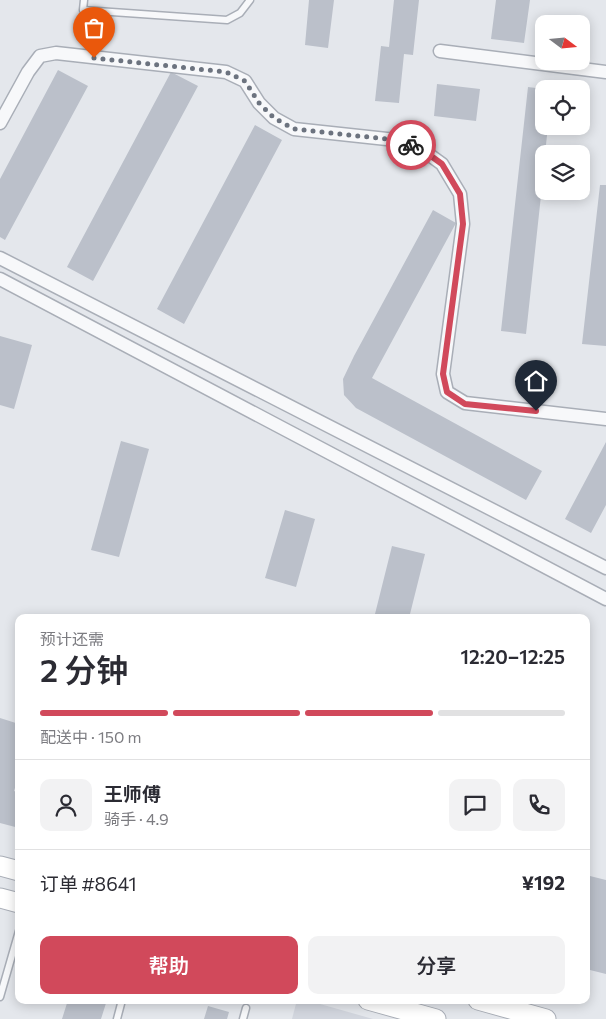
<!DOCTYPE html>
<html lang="zh">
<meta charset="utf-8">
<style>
body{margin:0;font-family:Commissioner,"Noto Sans SC",sans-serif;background:#f2f2f3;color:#2b2b33;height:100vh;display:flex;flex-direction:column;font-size:19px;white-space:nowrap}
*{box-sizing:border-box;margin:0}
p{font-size:16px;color:#7c7c81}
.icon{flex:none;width:28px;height:28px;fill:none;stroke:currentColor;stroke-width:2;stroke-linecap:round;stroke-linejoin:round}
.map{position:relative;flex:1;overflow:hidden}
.drawer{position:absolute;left:15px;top:614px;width:575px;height:390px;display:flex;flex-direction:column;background:#fff;border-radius:10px;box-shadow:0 2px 12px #0003}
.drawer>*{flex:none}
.needle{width:32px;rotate:106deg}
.controls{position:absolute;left:535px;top:15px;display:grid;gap:10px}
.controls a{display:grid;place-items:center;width:55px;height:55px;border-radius:10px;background:#fff;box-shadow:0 2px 12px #0003;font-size:25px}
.pin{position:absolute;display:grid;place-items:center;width:42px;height:42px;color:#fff;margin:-51px -21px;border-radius:50% 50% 50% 0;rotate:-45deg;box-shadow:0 0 5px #0007}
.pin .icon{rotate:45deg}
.courier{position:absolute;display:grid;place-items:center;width:50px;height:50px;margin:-25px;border:4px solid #d1495b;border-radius:50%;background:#fff;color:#222;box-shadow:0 1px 6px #0007}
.head em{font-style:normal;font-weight:600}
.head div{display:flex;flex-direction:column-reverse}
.head{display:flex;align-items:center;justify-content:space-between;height:85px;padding:0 25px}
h1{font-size:32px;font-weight:600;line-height:38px}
.bar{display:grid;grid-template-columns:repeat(4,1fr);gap:8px 5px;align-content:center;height:60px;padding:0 25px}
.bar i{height:6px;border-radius:4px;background:#e1e1e2}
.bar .current{background:#d1495b}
.bar p{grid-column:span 4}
.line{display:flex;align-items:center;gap:12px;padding:0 25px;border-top:1px solid #e1e1e2}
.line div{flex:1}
.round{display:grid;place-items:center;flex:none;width:52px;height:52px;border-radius:10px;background:#f2f2f3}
.cta{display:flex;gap:10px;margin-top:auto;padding:10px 25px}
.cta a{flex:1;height:58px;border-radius:10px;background:#d1495b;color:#fff;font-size:20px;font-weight:600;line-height:58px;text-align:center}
.cta a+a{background:#f2f2f3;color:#2b2b33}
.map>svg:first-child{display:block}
.built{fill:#d2d6de}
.building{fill:#bbc0ca}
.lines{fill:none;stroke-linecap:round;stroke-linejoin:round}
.service-casing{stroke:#a9aeb7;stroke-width:9}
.minor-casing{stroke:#a9aeb7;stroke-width:15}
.secondary-casing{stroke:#a9aeb7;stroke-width:21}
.service{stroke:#f7f8fa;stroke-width:6}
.minor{stroke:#f7f8fa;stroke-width:12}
.secondary{stroke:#fff;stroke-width:19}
.done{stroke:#6c737f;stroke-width:5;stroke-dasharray:0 9}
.route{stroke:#d1495b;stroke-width:6}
</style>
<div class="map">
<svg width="606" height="1019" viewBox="0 0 606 1019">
<rect width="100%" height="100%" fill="#e4e7ec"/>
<!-- built -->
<path class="built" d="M297,1000h9l67,19h-81z"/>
<!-- building -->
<path class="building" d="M309,0h25l-6,48 -23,-3z
M394,0h25l-6,55 -9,-1 -5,49 -24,-2 6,-55 8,1z
M496,0h34l-6,43 -33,-4z
M58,70l30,16 -83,154 -5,-3v-58z
M171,72l27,14 -105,195 -26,-14z
M437,84l43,5 -4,32 -42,-5z
M528,87l16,2v37h4l-3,28h-1v14l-18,166 -25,-3z
M255,125l27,15 -98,184 -27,-15z
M600,185h6v161l-24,-2z
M433,210l23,13 -84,155 170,93 -16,29 -170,-92 -12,-13 -1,-16 11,-23z
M0,336l32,9 -18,64 -14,-4z
M121,441l28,8 -30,108 -28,-7z
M606,442v63l-15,28 -26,-14z
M285,510l30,9 -19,68 -31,-9z
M392,546l33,8 -16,64h-21l-13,-4z
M0,718l19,6v51l-5,16 5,2v35l-19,-5z
M586,875l20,5v94l-20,-5z
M68,1000h39l-6,19h-39z
M208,1006l21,6 -2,7h-23z"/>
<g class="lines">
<defs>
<path id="service" d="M84,0l-1,10 144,10 13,-7 10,-13
M0,997l19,-66
M117,1019l5,-19
M243,1019l3,-11"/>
<path id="minor" d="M440,51l166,21
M0,123l28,-51 12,-16 16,-3 170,19 19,9 14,22 15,15 20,11 102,11 24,8 22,16 18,30 3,30 -20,150 4,18 18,11 141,16
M0,258l606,310
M0,279l606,320"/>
<path id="secondary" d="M0,866l19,5
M0,898l19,5
M368,1000l68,19
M478,1000l68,19"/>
</defs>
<!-- service casing -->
<use href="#service" class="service-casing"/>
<!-- minor casing -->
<use href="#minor" class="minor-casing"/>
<!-- secondary casing -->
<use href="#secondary" class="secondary-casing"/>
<!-- service -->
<use href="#service" class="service"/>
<!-- minor -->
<use href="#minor" class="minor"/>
<!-- secondary -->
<use href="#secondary" class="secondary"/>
</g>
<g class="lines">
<!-- done -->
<path class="done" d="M94,58l132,14 19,9 14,22 15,15 20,11 102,11 15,5"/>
<!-- route -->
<path class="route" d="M411,145l9,3 22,16 18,30 3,30 -20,150 4,18 18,12 71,7"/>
</g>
</svg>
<div class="controls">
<a><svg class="needle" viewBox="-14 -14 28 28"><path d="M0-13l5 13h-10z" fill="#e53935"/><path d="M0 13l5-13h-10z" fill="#7c7c81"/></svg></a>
<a><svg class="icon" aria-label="locate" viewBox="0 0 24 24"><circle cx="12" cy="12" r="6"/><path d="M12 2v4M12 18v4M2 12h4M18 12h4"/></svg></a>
<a><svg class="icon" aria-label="layers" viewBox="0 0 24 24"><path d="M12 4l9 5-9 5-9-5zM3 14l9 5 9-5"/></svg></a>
</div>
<div class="pin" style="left:94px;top:58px;background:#ea580c"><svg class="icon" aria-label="bag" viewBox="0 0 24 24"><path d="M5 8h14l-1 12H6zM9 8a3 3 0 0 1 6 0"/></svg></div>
<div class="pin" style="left:536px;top:411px;background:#1f2937"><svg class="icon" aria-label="home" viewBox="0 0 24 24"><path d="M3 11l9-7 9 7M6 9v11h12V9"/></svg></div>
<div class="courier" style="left:411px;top:145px"><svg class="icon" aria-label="bike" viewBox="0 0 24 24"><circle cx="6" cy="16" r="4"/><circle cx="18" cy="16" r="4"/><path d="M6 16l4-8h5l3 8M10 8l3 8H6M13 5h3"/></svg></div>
<section class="drawer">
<div class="head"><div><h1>2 分钟</h1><p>预计还需</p></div><em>12:20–12:25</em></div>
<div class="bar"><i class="current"></i><i class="current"></i><i class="current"></i><i></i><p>配送中 · 150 m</p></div>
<div class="line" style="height:90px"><a class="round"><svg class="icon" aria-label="person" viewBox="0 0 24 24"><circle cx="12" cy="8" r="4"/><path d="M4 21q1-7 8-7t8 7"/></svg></a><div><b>王师傅</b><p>骑手 · 4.9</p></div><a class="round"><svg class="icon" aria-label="chat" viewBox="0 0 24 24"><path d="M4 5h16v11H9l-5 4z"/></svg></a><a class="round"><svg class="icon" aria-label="phone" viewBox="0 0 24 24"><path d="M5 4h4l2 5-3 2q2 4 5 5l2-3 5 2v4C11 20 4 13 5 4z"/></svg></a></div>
<div class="line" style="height:65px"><div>订单 #8641</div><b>¥192</b></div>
<div class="cta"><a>帮助</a><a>分享</a></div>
</section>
</div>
